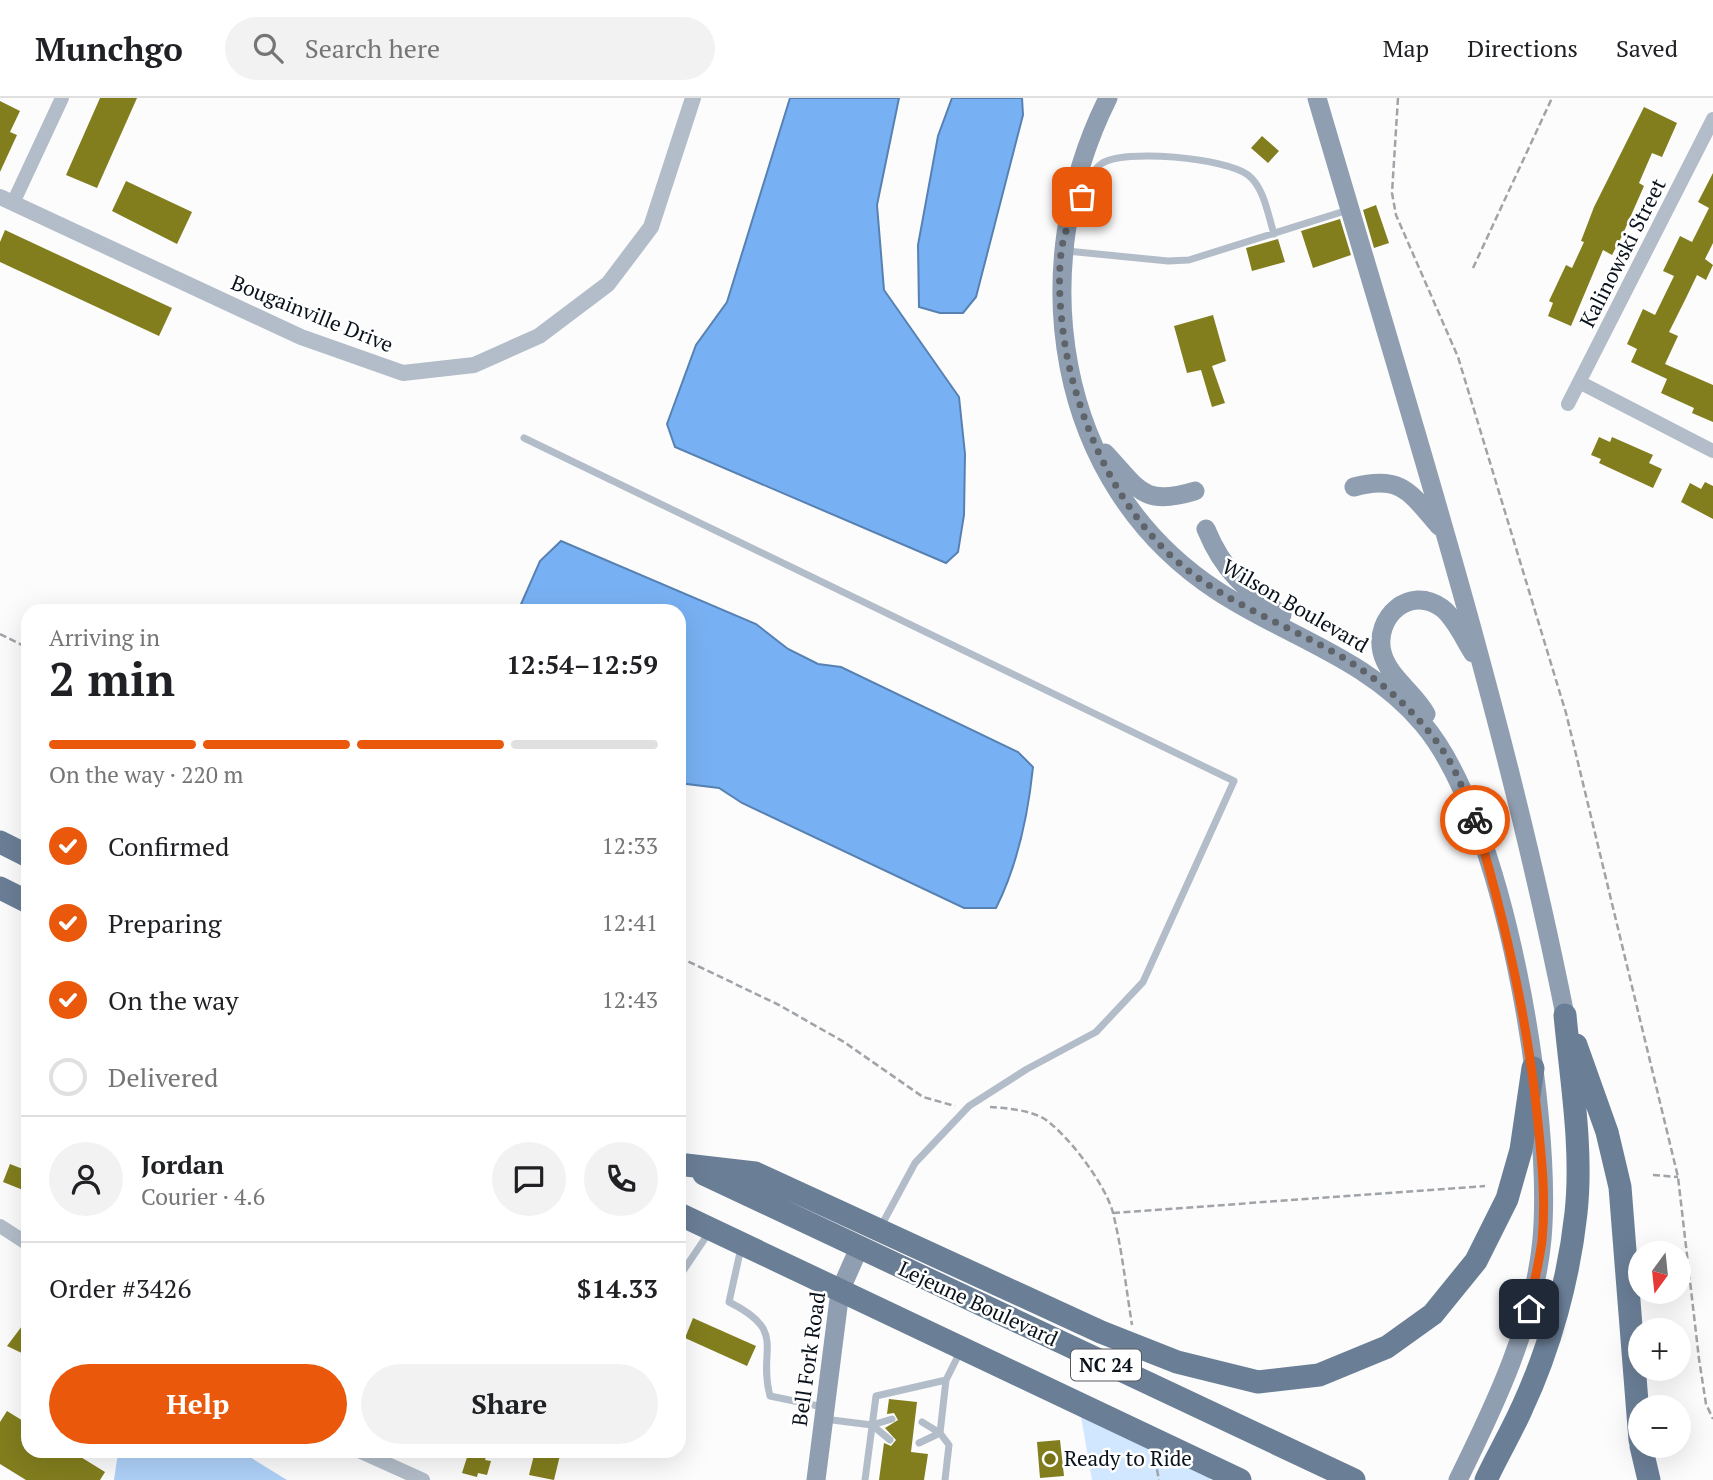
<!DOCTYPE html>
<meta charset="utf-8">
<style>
body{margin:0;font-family:"PT Serif",serif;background:#f2f2f2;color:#202124;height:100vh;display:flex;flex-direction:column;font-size:26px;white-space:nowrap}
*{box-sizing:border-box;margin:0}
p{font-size:23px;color:#757577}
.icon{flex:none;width:38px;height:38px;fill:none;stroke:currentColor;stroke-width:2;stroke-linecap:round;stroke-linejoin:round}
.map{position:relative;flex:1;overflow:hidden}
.side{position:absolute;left:21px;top:506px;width:665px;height:854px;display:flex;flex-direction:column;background:#fff;border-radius:21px;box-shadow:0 7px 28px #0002}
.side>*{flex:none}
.needle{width:46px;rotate:195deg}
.tools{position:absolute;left:1628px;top:1143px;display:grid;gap:14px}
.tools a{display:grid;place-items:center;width:63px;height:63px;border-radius:50%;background:#fff;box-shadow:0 7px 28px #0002;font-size:35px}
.pin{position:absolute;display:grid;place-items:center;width:60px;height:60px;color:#fff;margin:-30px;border-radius:14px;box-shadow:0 4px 10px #0006}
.courier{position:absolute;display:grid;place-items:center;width:70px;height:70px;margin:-35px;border:5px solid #ea580c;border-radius:50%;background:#fff;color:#222;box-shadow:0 2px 9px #0007}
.overview em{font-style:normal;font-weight:700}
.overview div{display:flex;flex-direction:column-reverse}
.overview{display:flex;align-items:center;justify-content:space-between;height:119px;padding:0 28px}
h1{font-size:46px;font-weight:700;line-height:52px}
.bar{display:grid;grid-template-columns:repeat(4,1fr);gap:10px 7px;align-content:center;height:84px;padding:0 28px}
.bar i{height:9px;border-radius:5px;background:#e0e0e0}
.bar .current{background:#ea580c}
.bar p{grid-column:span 4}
.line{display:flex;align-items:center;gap:18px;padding:0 28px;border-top:2px solid #e0e0e0}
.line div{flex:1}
.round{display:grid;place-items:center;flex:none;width:74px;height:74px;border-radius:37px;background:#f2f2f2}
ol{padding:0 28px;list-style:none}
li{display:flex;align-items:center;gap:21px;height:77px}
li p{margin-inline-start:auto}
li .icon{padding:7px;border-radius:50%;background:#ea580c;color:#fff;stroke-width:4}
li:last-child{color:#757577}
li i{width:38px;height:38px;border:4px solid #e0e0e0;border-radius:50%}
.primary-button{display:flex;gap:14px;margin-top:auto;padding:14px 28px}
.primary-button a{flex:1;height:80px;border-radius:42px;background:#ea580c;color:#fff;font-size:28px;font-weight:700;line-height:80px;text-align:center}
.primary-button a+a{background:#f2f2f2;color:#202124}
header{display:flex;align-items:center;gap:42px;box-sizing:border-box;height:98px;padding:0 35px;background:#fff;border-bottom:2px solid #e0e0e0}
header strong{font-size:33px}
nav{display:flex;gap:38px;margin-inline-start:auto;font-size:24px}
.search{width:490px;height:63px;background:#f2f2f2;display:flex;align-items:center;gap:18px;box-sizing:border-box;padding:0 24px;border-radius:38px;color:#757577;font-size:26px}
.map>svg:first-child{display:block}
.green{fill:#d1e6ff}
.forest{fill:#aed1f9}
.water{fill:#78b1f3;stroke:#5781b2;stroke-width:2}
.building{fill:#827e1e}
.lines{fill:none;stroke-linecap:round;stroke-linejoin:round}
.path{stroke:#a0a3a7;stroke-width:2.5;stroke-dasharray:7 3.5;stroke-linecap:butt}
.service{stroke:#b2bdc9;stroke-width:7}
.minor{stroke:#b2bdc9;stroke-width:14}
.tertiary{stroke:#b2bdc9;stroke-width:16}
.secondary{stroke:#8f9eb0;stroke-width:19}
.trunk{stroke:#6a7e96;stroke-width:23}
.done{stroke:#5f646a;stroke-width:7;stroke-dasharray:0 12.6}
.route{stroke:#ea580c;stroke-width:9}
.poi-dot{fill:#767215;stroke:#fff;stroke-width:2.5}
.labels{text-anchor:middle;stroke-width:5;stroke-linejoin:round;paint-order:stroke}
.shield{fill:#fff;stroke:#545960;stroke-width:2}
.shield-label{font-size:19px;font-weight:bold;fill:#0a121c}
.street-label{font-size:21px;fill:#0a121c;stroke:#fff}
.poi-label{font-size:21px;fill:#0a121c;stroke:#fff;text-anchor:start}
</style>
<header>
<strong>Munchgo</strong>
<div class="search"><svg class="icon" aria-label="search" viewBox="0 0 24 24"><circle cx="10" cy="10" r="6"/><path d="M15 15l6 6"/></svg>Search here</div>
<nav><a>Map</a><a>Directions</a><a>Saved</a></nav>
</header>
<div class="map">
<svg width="1713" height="1382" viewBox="0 0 1713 1382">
<rect width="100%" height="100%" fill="#fcfcfc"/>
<!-- green -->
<path class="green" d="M1079,1307l135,63 -4,12h-118z"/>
<!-- forest -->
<path class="forest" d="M145,1353h95l47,29h-173l4,-27z"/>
<!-- water -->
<path class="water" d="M790,0h109l-22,107 7,85 75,107 6,57 -1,61 -6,37 -12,11 -271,-116 -8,-23 29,-79 31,-43z
M952,0h70l1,17 -47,182 -13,16h-23l-21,-6 -1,-62 20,-109z
M561,443l195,83 32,25 30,15 23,3 177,85 15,15c-5,49 -15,97 -37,141h-32l-222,-105 -23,-15 -40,-5v-172h-161l22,-50z"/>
<!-- building -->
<path class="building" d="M100,0h37l-40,90 -31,-13z
M0,3l20,10 -10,21 7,3 -17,37z
M1644,9l33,16 -15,34 -10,-4 -13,30 5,3 -22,50 -10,19 -9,-5 -32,76 -23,-10 5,-13 -4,-2 17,-36 6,3 12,-26 -3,-1 13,-34z
M1262,38l17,15 -11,12 -17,-15z
M1713,75v70l-8,16 8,6 -7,15 -9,-5 -11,23 -17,34 9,4 -13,28 48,21v37l-21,-9 2,-5 -33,-15 6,-14 -36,-17 6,-13 -10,-5 16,-35 12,6 19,-39 -11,-5 17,-35 12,6 17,-34 -11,-6z
M126,83l66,31 -15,32 -65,-33z
M1376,107l13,38 -15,5 -11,-38z
M1340,121l11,36 -38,13 -12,-37z
M5,132l167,78 -13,28 -159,-74v-20z
M1278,141l7,23 -33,9 -6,-23z
M1213,217l13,46 -14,5 13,37 -13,4 -11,-37 -14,3 -13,-47z
M1599,339l11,5 2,-5 41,18 -4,8 13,6 -9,19 -54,-25 2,-4 -10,-4z
M1705,384l8,4v33l-32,-17 9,-19 11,6z
M10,1066l18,7v21l-25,-10z
M28,1220v38l-21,-10z
M693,1220l63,28 -9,20 -62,-28z
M889,1301l28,3 -6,50 17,2 -4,26h-45l5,-37 7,3 5,-6 -11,-12 13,-8 -4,-7 -7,1z
M7,1313l21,13v27h43l34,21 -5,8h-74l-26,-16v-42z
M1060,1342l4,36 -24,2 -3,-36z
M469,1353h19l-3,9 6,1 -4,14 -9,-2 -1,4 -15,-4z
M535,1353h26l-7,29 -25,-5z"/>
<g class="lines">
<!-- path -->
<path class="path" d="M1398,0l-6,95 4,22 62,142 108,356 112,464 21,182 7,45 7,15
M1473,170l79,-170
M0,536l28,14
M679,859l100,48 65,37 79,55 32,9
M990,1009c17,1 38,3 53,11 24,15 63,67 70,95 9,36 13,75 19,112
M1653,1077l25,2
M1113,1115l372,-27
M1155,1361l4,21"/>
<!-- service -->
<path class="service" d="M1082,98c5,-10 9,-25 19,-32 22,-16 125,-6 147,11 16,12 20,40 26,59
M1067,153l101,10 21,-1 159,-50
M524,340l710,343 -91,201 -47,50 -69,37 -58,37 -54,57 -35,65
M741,1150l-12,54c60,30 28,46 41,94l53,11
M679,1179l31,-46
M824,1321l48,6
M890,1342l-18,-15 20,-6
M919,1345l21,-10 -18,-11
M865,1382l11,-84 70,-16
M945,1382l4,-35 -9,-12 6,-53 14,-28"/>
<!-- minor -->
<path class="minor" d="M13,105l49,-105
M1581,285l132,68
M1568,306l145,-285
M0,1128l28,18
M359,1353l64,29"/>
<!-- tertiary -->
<path class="tertiary" d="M0,99l301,140 102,36 71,-8 65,-29 69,-52 43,-57 42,-129"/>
<!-- secondary -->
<path class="secondary" d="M1108,0c-84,168 -56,384 108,492 71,47 150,67 207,134 82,97 130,390 119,515 -8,85 -47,166 -84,241
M1317,0c89,304 186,606 248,917
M1105,355c34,36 37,54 90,38
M1354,389c48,-13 57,7 85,39
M1206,431c18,44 39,59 76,86
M1426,616c-12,-22 -38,-37 -44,-62 -8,-34 27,-68 60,-44 13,10 22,31 31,45
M816,1382l24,-189 19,-43"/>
<!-- trunk -->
<path class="trunk" d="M0,744l28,14
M0,790l28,14
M1576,947l31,87 13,55 20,253
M686,1067l69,8 346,159 76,30 81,20 61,-7 68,-28 46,-33 43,-53 31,-62 14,-49 12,-82
M704,1076l650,306
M679,1116l561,266
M1641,1348l8,34
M1486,1382c11,-24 25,-47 36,-72 28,-60 47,-130 54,-195 7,-65 -5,-133 -11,-198"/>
</g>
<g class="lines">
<!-- done -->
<path class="done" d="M1082,99c-6,11 -12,23 -16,34 -13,36 -4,111 6,147 17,63 45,123 92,171 45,46 107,69 162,99 46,24 89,61 118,104 14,21 22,46 31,68"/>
<!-- route -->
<path class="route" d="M1475,722c30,100 53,199 63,303 4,39 8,79 4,118 -3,22 -9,46 -13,68"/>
</g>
<!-- markers -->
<circle class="poi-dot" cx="1050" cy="1361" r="7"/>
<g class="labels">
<!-- shield labels -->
<rect class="shield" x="1071" y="1251.5" width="70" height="31" rx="5"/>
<g class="shield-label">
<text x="1106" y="1274">NC 24</text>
</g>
<!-- street labels -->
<g class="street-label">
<text transform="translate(1623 155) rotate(-63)" y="7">Kalinowski Street</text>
<text transform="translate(312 216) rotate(22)" y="7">Bougainville Drive</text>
<text transform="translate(1295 508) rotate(30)" y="7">Wilson Boulevard</text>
<text transform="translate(978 1206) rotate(25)" y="7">Lejeune Boulevard</text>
<text transform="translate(809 1261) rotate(-82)" y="7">Bell Fork Road</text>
</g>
<!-- poi labels -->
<g class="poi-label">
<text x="1064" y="1368">Ready to Ride</text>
</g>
</g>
</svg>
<div class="tools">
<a><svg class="needle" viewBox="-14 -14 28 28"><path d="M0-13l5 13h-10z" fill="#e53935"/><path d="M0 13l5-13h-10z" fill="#757577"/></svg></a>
<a>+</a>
<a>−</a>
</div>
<div class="pin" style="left:1082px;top:99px;background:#ea580c"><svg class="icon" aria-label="bag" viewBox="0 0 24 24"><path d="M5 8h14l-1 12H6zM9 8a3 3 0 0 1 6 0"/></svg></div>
<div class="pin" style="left:1529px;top:1211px;background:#1f2937"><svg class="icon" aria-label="home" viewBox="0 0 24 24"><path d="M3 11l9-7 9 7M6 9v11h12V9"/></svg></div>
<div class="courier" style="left:1475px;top:722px"><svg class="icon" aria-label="bike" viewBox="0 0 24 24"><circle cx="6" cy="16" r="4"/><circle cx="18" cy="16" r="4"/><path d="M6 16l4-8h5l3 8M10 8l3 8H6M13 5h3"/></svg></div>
<section class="side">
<div class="overview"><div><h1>2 min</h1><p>Arriving in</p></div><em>12:54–12:59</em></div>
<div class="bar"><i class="current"></i><i class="current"></i><i class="current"></i><i></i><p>On the way · 220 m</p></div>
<ol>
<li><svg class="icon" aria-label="check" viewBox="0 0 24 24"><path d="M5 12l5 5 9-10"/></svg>Confirmed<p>12:33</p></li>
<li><svg class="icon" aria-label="check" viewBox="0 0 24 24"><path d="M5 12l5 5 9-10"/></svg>Preparing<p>12:41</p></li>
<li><svg class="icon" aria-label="check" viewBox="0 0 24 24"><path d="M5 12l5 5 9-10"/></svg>On the way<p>12:43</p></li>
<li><i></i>Delivered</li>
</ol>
<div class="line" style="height:126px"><a class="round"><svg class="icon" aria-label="person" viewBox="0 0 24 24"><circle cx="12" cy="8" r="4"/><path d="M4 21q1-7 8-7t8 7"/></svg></a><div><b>Jordan</b><p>Courier · 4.6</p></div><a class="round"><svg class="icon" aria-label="chat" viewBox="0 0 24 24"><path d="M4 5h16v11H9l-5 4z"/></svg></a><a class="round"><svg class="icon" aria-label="phone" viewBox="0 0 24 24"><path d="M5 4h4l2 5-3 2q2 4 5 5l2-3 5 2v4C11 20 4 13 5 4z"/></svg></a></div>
<div class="line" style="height:91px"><div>Order #3426</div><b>$14.33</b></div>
<div class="primary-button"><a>Help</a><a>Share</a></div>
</section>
</div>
